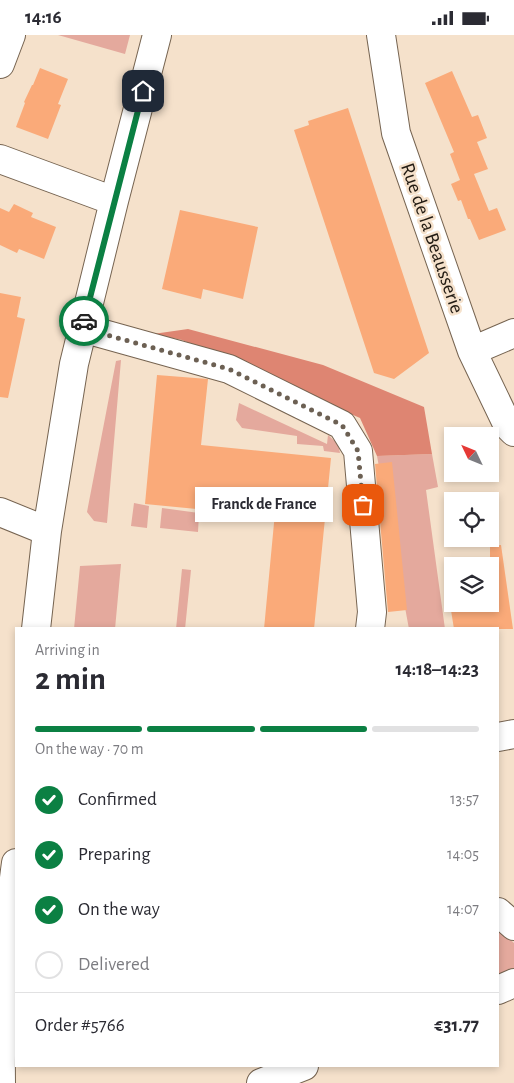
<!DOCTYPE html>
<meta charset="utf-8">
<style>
body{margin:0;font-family:"Alegreya Sans",sans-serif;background:#f2f2f3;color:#2b2b33;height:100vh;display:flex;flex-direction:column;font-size:19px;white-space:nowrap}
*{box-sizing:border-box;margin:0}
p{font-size:16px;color:#7c7c81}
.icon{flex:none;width:28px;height:28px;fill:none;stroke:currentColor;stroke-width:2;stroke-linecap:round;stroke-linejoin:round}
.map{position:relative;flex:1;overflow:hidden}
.panel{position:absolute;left:15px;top:592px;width:484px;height:440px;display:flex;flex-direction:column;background:#fff;border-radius:0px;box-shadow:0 2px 8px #0003}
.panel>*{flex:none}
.needle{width:32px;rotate:313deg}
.fabs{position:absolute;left:444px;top:392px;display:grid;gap:10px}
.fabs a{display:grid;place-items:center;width:55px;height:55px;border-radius:0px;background:#fff;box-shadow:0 2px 8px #0003;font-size:25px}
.pin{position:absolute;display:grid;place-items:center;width:42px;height:42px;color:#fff;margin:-21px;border-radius:10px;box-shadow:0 2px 8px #0006}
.courier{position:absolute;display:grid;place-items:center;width:50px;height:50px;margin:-25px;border:4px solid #0b8043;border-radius:50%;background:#fff;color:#222;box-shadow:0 1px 6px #0007}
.bubble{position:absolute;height:35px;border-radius:0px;background:#fff;box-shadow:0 2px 8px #0003;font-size:16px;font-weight:600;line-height:35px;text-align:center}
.head em{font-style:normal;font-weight:600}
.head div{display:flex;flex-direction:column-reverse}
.head{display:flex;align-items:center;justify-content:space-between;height:85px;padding:0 20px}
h1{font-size:32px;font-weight:600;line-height:38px}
.bar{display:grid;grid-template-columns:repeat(4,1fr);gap:8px 5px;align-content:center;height:60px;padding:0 20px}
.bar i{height:6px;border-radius:4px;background:#e1e1e2}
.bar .selected{background:#0b8043}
.bar p{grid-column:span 4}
.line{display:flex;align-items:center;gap:12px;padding:0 20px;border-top:1px solid #e1e1e2}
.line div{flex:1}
ol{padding:0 20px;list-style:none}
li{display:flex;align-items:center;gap:15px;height:55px}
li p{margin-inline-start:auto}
li .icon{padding:5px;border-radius:50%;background:#0b8043;color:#fff;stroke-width:4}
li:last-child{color:#7c7c81}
li i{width:28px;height:28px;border:2px solid #e1e1e2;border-radius:50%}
.status{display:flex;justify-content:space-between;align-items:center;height:35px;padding:0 25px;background:#fff;direction:ltr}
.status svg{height:14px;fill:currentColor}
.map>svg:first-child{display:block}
.green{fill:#e4a99d}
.forest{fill:#de8572}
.building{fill:#faaa79}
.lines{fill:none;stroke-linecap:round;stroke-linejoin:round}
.minor-casing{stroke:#766451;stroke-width:30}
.minor{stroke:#fff;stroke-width:28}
.done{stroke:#6c6053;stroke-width:5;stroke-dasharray:0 9}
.route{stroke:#0b8043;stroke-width:6}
.labels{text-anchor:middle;stroke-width:5;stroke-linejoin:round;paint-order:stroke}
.street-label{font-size:20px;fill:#221b13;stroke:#f5e1cb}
</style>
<div class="status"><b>14:16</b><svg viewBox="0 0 49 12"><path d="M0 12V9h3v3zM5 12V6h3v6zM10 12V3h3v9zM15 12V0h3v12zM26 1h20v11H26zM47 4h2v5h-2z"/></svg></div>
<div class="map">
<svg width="514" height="1048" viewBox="0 0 514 1048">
<rect width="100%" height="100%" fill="#f5e1cb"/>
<!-- green -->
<path class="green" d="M58,0h72l-5,19z
M121,325l-14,163 -13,-2 -7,-9 29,-151z
M239,368l88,41 1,-9 10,9 2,9 -16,-2 -1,-5 -26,-2v-8l-55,-8 -6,-8z
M432,419l6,33 -12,3 19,139h-36l-32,-173z
M134,468l15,3 -2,22 -16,-2z
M162,473l37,5 -1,19 -38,-4z
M121,529l-6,65h-41l6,-63z
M182,534l9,1 -6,59h-9z
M498,893l16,15v25l-6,4 -10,4z"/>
<!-- forest -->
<path class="forest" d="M188,294l135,36 101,42 8,47 -55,2 -17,-38 -178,-78 -29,-6z"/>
<!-- building -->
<path class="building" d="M40,33l28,11 -10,25 3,1 -13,34 -32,-12 9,-24 -1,-1 8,-17h1z
M452,36l20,46 6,-2 9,23 -10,4 11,27 -14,5 15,37 8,-3 9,22 -27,10 -9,-21h-2l-7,-19 -3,1 -7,-17 9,-4 -10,-26 4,-2 -29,-69z
M348,73l81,245 -35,26 -20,-6 -80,-243 15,-5 -1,-4z
M14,169l19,9 -2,4 25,10 -12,32 -25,-10 -2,4 -17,-8v-37l9,4z
M180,175l78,17 -15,72 -40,-10 -2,10 -39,-10z
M0,258l21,4 -4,20 8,2 -17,79 -8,-1z
M157,340l51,4 -7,66 130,13 -17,171h-50l12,-127 -68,-6 -1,14 -62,-6z
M392,427l15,148 -19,2 -13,-148z
M501,510l12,84h-59l-4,-25h40v-58z"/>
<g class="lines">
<defs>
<path id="minor" d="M381,0l15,98 76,218 36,75 6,6
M0,29l11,-29
M0,124l114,42
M82,293l147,41 113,56 16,26 14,161 -2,17
M472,316l42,-18
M0,477l47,19
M36,594l11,-98 27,-167 40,-163 43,-166
M498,702l16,-3
M498,877l16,14
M498,955l16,-7
M1,1048c-1,-73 5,-147 15,-220
M261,1048l43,-17"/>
</defs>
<!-- minor casing -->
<use href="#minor" class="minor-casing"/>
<!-- minor -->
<use href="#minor" class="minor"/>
</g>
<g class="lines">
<!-- done -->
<path class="done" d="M84,286l-2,7 147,41 113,56 16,26 5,54"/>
<!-- route -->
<path class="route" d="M84,286l59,-230"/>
</g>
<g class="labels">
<!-- street labels -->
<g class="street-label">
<text transform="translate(433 203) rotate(71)" y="7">Rue de la Beausserie</text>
</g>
</g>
</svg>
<div class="fabs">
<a><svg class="needle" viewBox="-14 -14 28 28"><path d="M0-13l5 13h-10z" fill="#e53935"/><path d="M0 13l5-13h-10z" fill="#7c7c81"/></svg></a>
<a><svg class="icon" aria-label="locate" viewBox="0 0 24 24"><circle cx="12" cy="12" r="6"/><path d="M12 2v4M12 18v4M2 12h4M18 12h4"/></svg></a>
<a><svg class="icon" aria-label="layers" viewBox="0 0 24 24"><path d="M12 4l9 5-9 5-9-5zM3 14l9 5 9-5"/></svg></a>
</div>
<div class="pin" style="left:363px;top:470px;background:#ea580c"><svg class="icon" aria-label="bag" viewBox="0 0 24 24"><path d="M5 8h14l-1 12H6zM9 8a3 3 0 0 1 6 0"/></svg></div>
<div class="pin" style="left:143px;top:56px;background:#1f2937"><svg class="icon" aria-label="home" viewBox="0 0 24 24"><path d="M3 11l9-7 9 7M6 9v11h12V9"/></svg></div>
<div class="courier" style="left:84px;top:286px"><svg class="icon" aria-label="car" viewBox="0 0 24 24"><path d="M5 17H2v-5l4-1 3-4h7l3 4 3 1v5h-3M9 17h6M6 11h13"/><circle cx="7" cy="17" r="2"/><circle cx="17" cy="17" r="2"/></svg></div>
<div class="bubble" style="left:195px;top:452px;width:138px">Franck de France</div>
<section class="panel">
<div class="head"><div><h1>2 min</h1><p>Arriving in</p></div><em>14:18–14:23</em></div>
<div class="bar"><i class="selected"></i><i class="selected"></i><i class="selected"></i><i></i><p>On the way · 70 m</p></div>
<ol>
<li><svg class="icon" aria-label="check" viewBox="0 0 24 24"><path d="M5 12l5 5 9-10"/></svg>Confirmed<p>13:57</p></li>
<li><svg class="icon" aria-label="check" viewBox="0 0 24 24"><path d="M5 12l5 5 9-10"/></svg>Preparing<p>14:05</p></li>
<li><svg class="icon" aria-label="check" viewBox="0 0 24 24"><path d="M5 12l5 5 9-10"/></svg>On the way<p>14:07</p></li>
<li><i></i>Delivered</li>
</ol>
<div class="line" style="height:65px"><div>Order #5766</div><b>€31.77</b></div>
</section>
</div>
